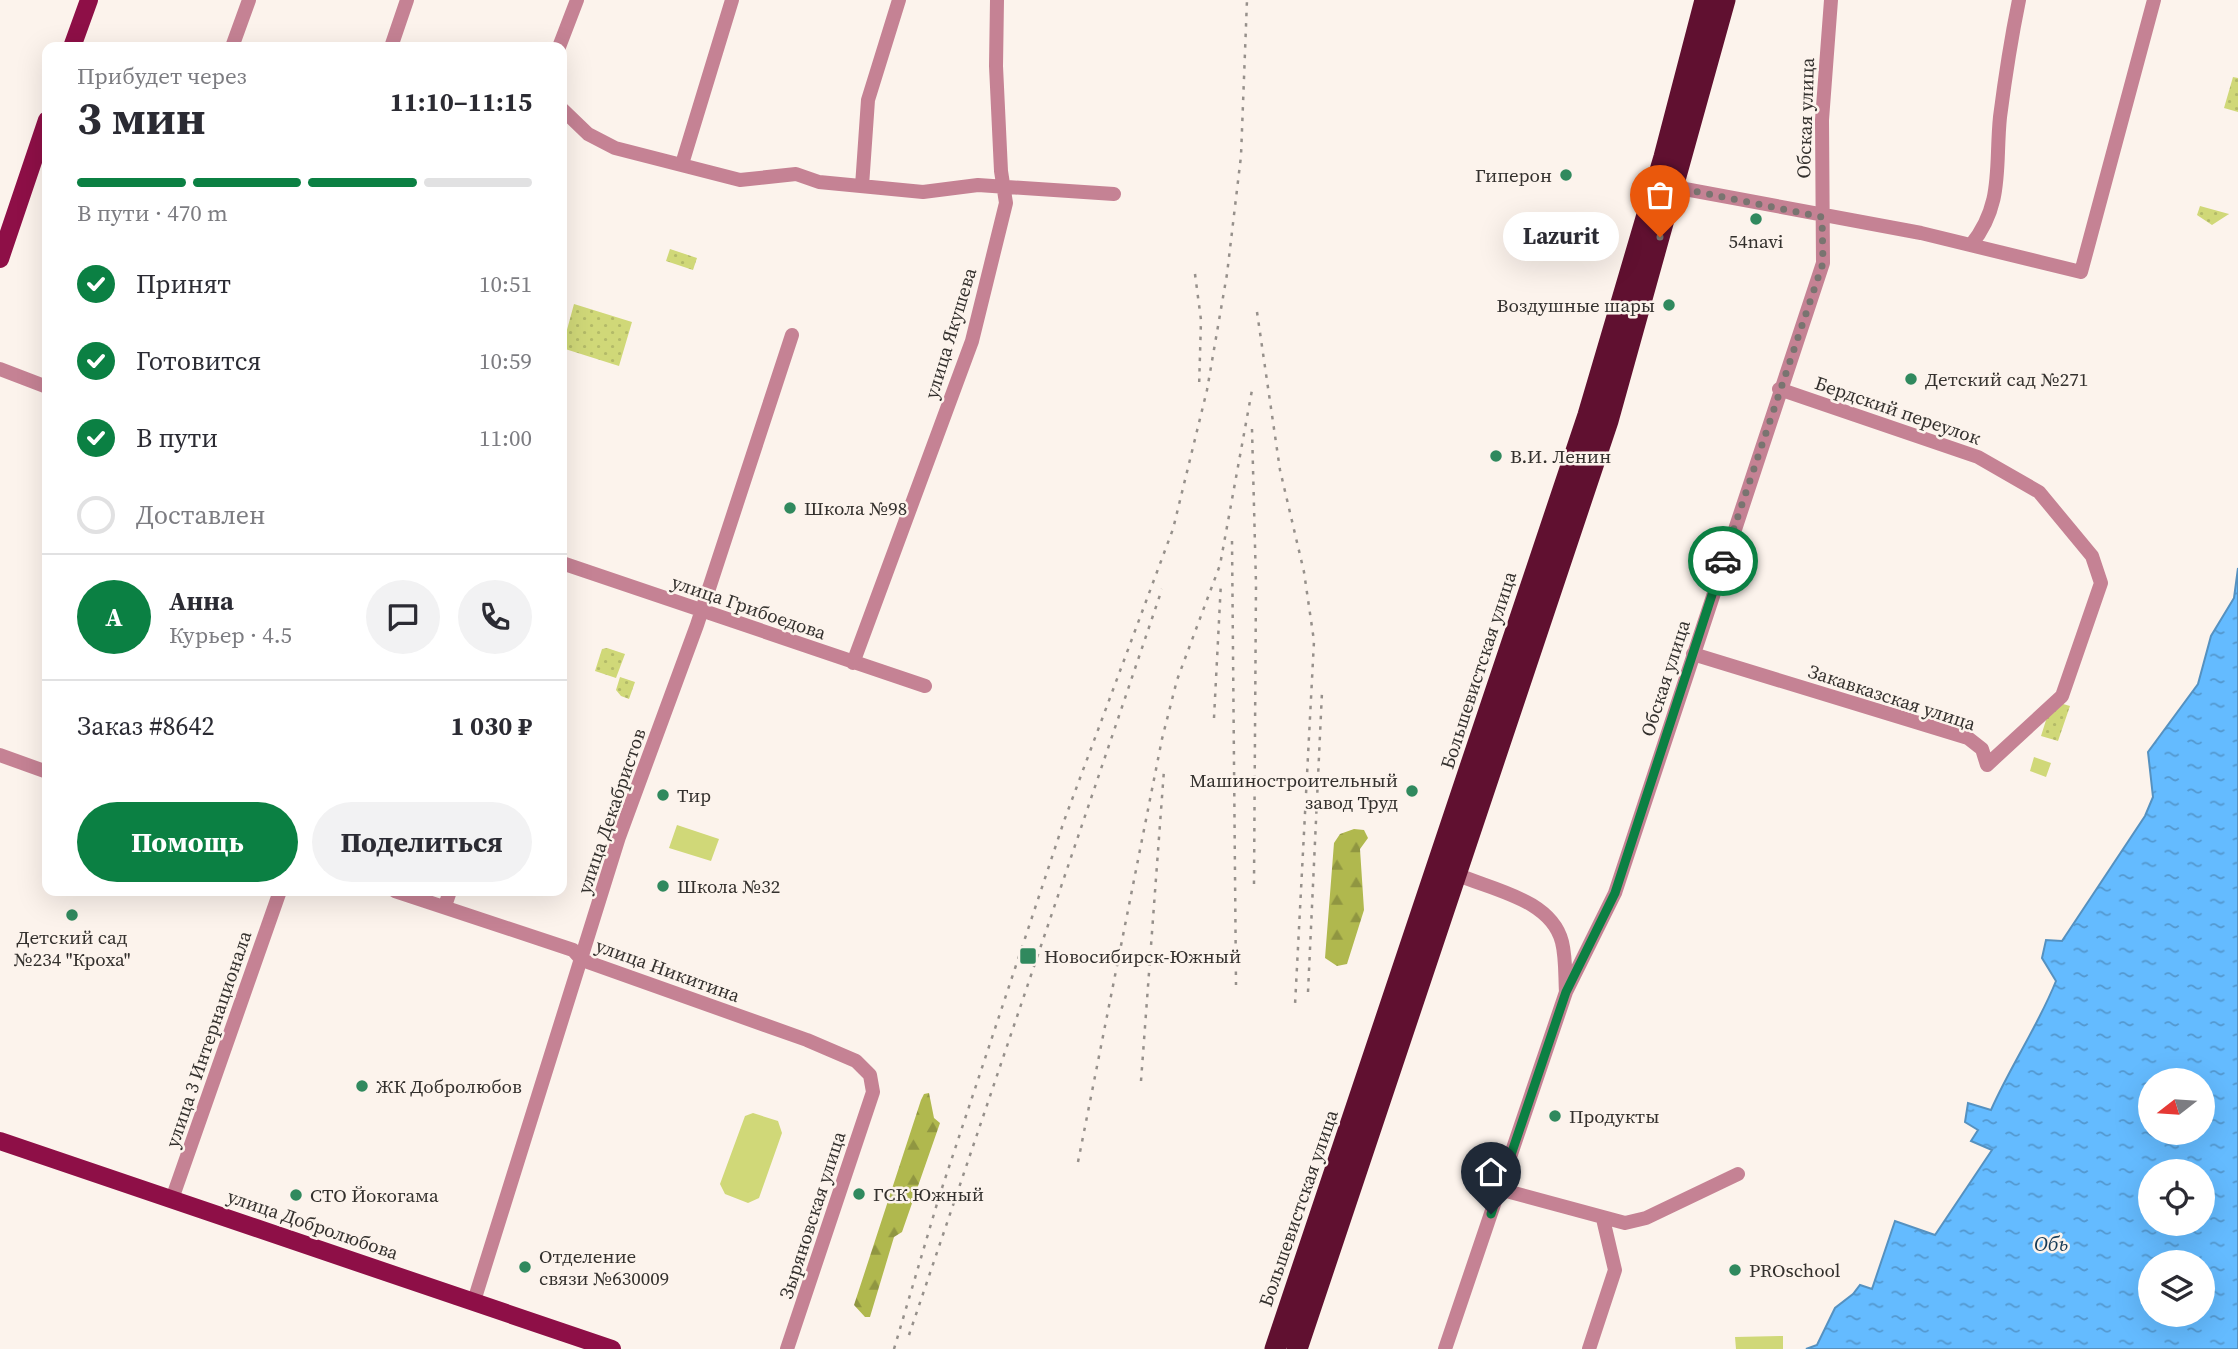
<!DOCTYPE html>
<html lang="ru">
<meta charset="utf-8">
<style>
body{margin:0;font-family:"Source Serif 4",serif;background:#f2f2f3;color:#2b2b33;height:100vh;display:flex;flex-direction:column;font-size:26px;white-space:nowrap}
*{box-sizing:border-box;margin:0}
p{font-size:23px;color:#7c7c81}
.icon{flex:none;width:38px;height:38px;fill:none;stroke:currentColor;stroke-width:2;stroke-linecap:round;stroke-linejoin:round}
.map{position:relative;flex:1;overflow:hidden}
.side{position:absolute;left:42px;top:42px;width:525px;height:854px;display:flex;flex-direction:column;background:#fff;border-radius:14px;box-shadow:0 7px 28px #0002}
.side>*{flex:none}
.needle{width:46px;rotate:253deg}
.buttons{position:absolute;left:2138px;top:1068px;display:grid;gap:14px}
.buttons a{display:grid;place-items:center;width:77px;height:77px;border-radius:50%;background:#fff;box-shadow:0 7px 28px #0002;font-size:35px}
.pin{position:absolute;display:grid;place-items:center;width:60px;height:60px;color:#fff;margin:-72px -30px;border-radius:50% 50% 50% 0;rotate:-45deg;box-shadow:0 0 7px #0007}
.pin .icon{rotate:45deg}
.courier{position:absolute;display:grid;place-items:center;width:70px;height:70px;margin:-35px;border:5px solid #0b8043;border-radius:50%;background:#fff;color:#222;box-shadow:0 2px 9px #0007}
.bubble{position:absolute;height:49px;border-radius:24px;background:#fff;box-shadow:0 7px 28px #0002;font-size:23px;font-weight:700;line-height:49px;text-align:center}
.summary em{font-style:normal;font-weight:700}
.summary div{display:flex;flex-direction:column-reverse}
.summary{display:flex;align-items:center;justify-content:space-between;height:119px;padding:0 35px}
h1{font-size:46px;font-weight:700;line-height:52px}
.bar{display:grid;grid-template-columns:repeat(4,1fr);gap:10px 7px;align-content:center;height:84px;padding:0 35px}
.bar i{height:9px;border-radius:5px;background:#e1e1e2}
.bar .on{background:#0b8043}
.bar p{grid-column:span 4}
.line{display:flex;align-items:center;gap:18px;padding:0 35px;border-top:2px solid #e1e1e2}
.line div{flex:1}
.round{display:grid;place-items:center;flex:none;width:74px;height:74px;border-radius:37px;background:#f2f2f3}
ol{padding:0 35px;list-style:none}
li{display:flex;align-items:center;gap:21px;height:77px}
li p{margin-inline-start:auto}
li .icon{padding:7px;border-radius:50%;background:#0b8043;color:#fff;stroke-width:4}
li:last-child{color:#7c7c81}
li i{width:38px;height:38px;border:4px solid #e1e1e2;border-radius:50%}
.primary-button{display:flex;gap:14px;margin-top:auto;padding:14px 35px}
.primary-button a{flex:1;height:80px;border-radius:42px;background:#0b8043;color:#fff;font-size:28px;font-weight:700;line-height:80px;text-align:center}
.primary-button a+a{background:#f2f2f3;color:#2b2b33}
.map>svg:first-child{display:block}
.green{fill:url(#green-dots)}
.forest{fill:url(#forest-firs)}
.pitch{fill:#d0d878}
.water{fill:url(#water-ripples);stroke:#5591c0;stroke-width:2;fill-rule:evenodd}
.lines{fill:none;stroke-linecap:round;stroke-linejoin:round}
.minor{stroke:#c58294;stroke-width:14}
.major{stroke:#8e0f47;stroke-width:18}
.highway{stroke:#601030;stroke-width:21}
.rail{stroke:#96908b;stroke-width:2.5;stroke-dasharray:3.5 7;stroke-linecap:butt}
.done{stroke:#797470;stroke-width:7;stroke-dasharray:0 12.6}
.route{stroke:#0b8043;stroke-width:9}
.poi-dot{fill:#30895e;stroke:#fcf3ec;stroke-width:2.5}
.labels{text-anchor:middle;stroke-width:5;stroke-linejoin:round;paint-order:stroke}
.street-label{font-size:19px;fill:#33302d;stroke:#fcf3ec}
.poi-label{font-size:19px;fill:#33302d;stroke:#fcf3ec;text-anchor:start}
.water-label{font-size:21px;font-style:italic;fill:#163a56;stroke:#fcf3ec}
</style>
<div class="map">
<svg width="2238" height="1349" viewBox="0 0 2238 1349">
<defs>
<pattern id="green-dots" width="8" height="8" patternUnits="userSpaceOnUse" patternTransform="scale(1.75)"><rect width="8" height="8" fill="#d0d878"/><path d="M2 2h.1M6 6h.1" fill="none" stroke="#b3ba68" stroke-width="1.8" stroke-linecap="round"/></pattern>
<pattern id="forest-firs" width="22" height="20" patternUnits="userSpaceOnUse" patternTransform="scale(1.75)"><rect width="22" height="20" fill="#b0b84e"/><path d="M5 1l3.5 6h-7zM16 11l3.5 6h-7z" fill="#909641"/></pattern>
<pattern id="water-ripples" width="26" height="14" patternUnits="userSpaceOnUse" patternTransform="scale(1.75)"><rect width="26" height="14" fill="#64bbff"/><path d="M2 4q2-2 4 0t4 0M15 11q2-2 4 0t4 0" fill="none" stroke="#5398cf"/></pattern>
</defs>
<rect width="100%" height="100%" fill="#fcf3ec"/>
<!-- green -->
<path class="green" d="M2233,77l5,1v34l-14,-4z
M2200,206l29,8 -17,11 -15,-10z
M670,249l27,9 -4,12 -27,-9z
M574,304l58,18 -13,44 -57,-18z
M607,648l18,6 -9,24 -21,-7 7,-22z
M620,677l15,5 -6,17 -8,-3 -5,-6z
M2063,704l7,2 -12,35 -17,-5 6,-19z"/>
<!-- forest -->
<path class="forest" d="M1354,829l10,1 4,8 -8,11 4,61 -17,54 -10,2 -12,-8 9,-115 6,-9z
M929,1093l5,25 6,5 -38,109 -8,5 -24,80h-5l-11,-12 67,-205 3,-6z"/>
<!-- pitch -->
<path class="pitch" d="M2034,757l17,6 -5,14 -16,-6z
M677,825l42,14 -8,22 -42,-13z
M753,1113l25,8 4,12 -23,65 -11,5 -23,-9 -5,-10 25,-68z
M1783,1336v13h-47l-1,-12z"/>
<!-- water -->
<path class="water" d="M2238,568v781h-432l11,-4 18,-37 18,-14 7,-9 12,4 23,-68 40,14 57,-85 -21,-9 7,-11 -13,-8 3,-19 23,7c20,-45 47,-84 65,-129l-14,-23 4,-18 16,1 83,-125 8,-19 -5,-45 50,-68 13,-48 23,-38zM2151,1080h52v52h-52zM2151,1171h52v52h-52zM2151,1262h52v52h-52z"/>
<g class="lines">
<!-- minor -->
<path class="minor" d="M232,47l17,-47
M391,47l16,-47
M559,47l18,-47
M562,109l26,25 27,14 125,32 56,-6 23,8 104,10 55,-7 136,9
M682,164l50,-164
M862,186l6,-86 31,-100
M1674,187l247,46 160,39 73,-272
M1971,245c33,-41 24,-79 29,-128 5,-39 11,-78 19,-117
M0,369l47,18
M562,563l363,123
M1693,654l275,84 14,11 5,16 75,-69 39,-113 -9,-27 -53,-64 -61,-35 -199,-68
M853,663l119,-322 34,-138 -5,-32 -5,-105 1,-66
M0,755l47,17
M1456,874c36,16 95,25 106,68 4,16 3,34 4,50
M395,891l178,59 9,10 225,80 49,21 14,14 3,17 -86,257
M445,906l5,-15
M1499,1189l126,34 21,-5 92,-44
M172,1199l108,-308
M474,1301l145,-464 78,-212 95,-290
M1445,1349l121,-357 49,-99 208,-630 -1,-143 9,-120
M1589,1349l26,-79 -12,-51"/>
<!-- major -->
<path class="major" d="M72,47l17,-47
M0,259l47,-139
M0,1141l612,208"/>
<!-- highway -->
<path class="highway" d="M1275,1349l313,-934 76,-258 41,-157
M1297,1349l311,-928 117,-421"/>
<!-- rail -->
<path class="rail" d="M1195,274l6,46 -2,69
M1257,312l23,158 24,102 10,69 -19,364
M1252,429l4,155 -2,300
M1232,541l4,444
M1214,718l7,-136
M1308,992l14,-300
M1141,1081l23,-311
M1078,1162l84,-423 15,-59 43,-115 32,-175
M909,1335l253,-746
M894,1349l45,-152 125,-376 109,-292 34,-139 20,-116 14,-118 6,-156"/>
</g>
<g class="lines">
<!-- done -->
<path class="done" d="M1660,237l14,-50 148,30 1,46 -100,298"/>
<!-- route -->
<path class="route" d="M1491,1214l75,-222 49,-99 108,-332"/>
</g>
<!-- markers -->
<g class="poi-dot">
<circle cx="1566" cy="175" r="7"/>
<circle cx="1756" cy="219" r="7"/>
<circle cx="1669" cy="305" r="7"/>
<circle cx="1911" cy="379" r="7"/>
<circle cx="1496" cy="456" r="7"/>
<circle cx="790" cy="508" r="7"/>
<circle cx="1412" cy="791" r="7"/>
<circle cx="663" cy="795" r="7"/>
<circle cx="663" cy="886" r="7"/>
<circle cx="72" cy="915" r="7"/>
<rect x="1019" y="947" width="18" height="18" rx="3.5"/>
<circle cx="362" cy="1086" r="7"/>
<circle cx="1555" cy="1116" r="7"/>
<circle cx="859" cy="1194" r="7"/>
<circle cx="296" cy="1195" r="7"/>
<circle cx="525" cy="1267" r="7"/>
<circle cx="1735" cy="1270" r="7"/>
</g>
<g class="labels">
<!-- street labels -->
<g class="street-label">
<text transform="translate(1805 118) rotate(-88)" y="7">Обская улица</text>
<text transform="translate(950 333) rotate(-73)" y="7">улица Якушева</text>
<text transform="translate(1898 410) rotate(19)" y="7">Бердский переулок</text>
<text transform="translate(749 607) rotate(19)" y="7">улица Грибоедова</text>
<text transform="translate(1478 670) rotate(-72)" y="7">Большевистская улица</text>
<text transform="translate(1665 678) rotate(-72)" y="7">Обская улица</text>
<text transform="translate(1892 697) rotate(18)" y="7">Закавказская улица</text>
<text transform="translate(611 811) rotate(-71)" y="7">улица Декабристов</text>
<text transform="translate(668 970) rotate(20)" y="7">улица Никитина</text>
<text transform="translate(208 1039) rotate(-71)" y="7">улица 3 Интернационала</text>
<text transform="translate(1298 1208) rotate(-71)" y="7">Большевистская улица</text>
<text transform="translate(812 1215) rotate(-72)" y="7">Зыряновская улица</text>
<text transform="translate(313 1224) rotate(19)" y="7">улица Добролюбова</text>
</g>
<!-- poi labels -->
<g class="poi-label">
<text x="1552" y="182" text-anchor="end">Гиперон</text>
<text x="1756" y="248" text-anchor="middle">54navi</text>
<text x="1655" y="312" text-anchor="end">Воздушные шары</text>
<text x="1925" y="386">Детский сад №271</text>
<text x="1510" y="463">В.И. Ленин</text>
<text x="804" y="515">Школа №98</text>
<text x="1398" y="787" text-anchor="end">Машиностроительный<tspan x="1398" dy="22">завод Труд</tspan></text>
<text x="677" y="802">Тир</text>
<text x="677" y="893">Школа №32</text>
<text x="72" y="944" text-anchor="middle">Детский сад<tspan x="72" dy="22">№234 "Кроха"</tspan></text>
<text x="1044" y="963">Новосибирск-Южный</text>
<text x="376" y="1093">ЖК Добролюбов</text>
<text x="1569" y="1123">Продукты</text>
<text x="873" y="1201">ГСК Южный</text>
<text x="310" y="1202">СТО Йокогама</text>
<text x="539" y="1263">Отделение<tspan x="539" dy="22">связи №630009</tspan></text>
<text x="1749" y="1277">PROschool</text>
</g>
<!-- water labels -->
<g class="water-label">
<text x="2051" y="1251">Обь</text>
</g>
</g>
</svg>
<div class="buttons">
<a><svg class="needle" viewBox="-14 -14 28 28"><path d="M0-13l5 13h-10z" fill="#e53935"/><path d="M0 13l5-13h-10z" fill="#7c7c81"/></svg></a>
<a><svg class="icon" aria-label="locate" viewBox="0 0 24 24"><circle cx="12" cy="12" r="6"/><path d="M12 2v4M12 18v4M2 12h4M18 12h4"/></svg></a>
<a><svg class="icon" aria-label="layers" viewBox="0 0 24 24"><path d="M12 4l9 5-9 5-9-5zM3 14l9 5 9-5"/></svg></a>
</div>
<div class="pin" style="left:1660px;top:237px;background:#ea580c"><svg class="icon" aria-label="bag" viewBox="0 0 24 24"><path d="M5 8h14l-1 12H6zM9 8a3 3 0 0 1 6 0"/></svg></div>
<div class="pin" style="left:1491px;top:1214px;background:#1f2937"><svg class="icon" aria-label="home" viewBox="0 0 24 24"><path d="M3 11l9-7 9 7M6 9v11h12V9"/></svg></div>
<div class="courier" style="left:1723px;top:561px"><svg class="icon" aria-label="car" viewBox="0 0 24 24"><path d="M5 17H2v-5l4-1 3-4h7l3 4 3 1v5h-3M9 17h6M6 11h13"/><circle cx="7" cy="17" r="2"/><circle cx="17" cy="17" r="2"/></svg></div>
<div class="bubble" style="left:1503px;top:212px;width:116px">Lazurit</div>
<section class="side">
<div class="summary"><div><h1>3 мин</h1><p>Прибудет через</p></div><em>11:10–11:15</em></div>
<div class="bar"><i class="on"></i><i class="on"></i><i class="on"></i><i></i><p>В пути · 470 m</p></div>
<ol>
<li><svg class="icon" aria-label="check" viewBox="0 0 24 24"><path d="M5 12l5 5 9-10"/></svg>Принят<p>10:51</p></li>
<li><svg class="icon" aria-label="check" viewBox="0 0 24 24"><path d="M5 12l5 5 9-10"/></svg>Готовится<p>10:59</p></li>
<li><svg class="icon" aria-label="check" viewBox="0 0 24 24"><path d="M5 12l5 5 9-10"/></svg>В пути<p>11:00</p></li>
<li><i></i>Доставлен</li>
</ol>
<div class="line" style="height:126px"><b class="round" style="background:#0b8043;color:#fff">А</b><div><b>Анна</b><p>Курьер · 4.5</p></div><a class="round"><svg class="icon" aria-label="chat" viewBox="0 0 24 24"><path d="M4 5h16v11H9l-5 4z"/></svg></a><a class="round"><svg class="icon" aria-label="phone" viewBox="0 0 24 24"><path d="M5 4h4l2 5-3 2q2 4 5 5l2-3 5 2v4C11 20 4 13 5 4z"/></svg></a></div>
<div class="line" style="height:91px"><div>Заказ #8642</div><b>1 030 ₽</b></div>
<div class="primary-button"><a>Помощь</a><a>Поделиться</a></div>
</section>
</div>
